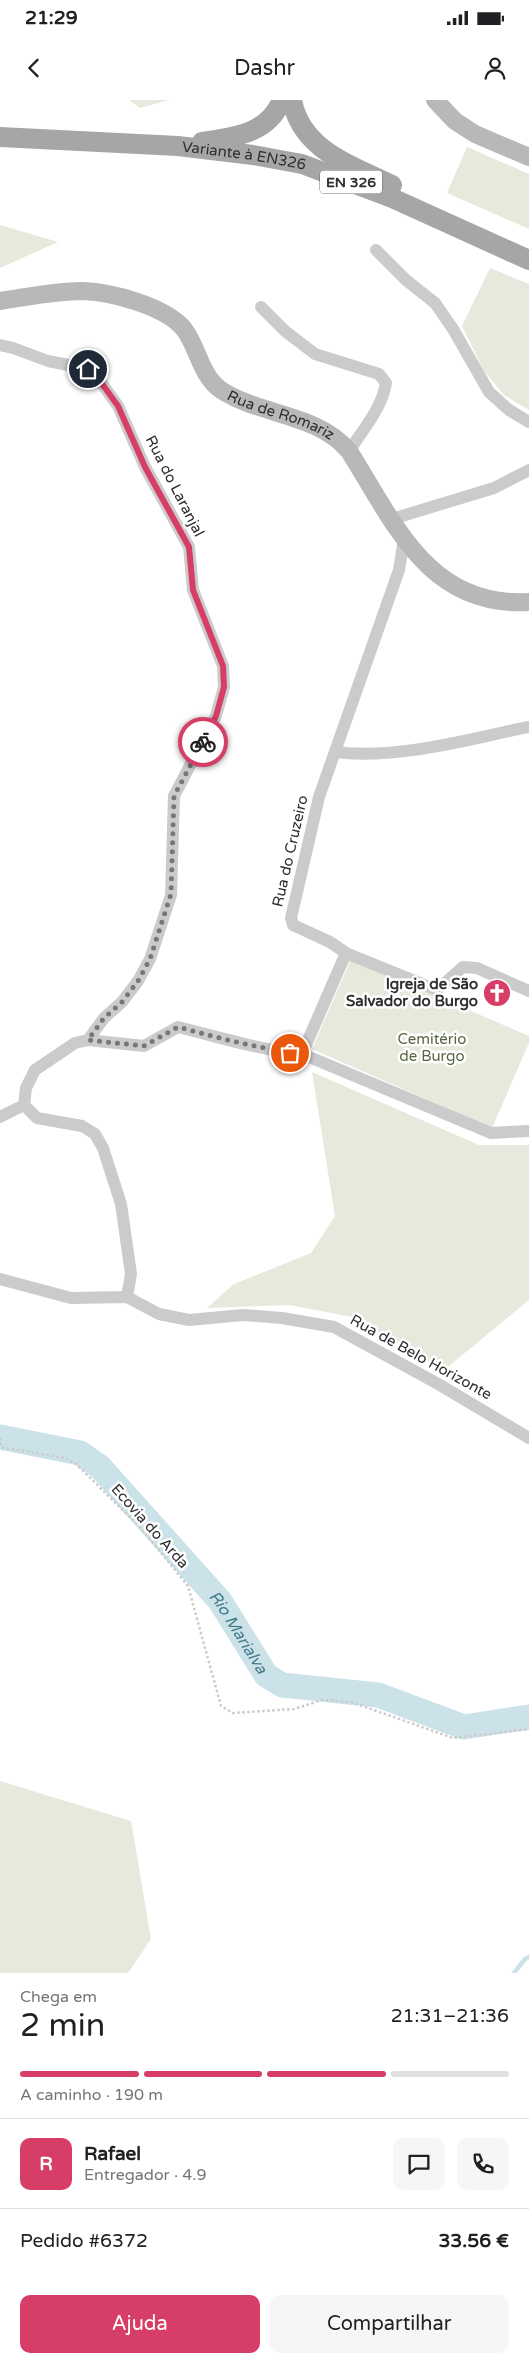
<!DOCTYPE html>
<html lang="pt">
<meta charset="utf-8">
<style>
body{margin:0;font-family:"Varela Round",sans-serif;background:#f6f6f6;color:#202124;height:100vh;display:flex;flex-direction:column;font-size:19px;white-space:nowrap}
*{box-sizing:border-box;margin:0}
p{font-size:16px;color:#757577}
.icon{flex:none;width:28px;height:28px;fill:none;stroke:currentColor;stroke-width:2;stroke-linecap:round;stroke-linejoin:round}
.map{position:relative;height:1873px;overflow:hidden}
.side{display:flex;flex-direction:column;background:#fff;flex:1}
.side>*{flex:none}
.pin{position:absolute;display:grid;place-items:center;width:42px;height:42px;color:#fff;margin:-21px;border:2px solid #fff;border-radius:50%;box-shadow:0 1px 5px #0007}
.courier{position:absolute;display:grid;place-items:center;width:50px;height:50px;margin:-25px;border:4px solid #d73e67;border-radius:50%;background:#fff;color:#222;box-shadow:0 1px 6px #0007}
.head em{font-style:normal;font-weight:600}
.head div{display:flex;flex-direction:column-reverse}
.head{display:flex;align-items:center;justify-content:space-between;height:85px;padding:0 20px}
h1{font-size:32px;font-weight:600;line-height:38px}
.bar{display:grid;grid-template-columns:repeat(4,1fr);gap:8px 5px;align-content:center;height:60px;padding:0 20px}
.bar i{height:6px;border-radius:4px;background:#e0e0e0}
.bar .active{background:#d73e67}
.bar p{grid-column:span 4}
.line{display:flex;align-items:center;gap:12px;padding:0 20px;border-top:1px solid #e0e0e0}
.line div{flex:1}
.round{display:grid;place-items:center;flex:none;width:52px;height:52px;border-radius:10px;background:#f6f6f6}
.action{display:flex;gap:10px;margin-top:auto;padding:10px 20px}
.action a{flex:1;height:58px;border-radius:10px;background:#d73e67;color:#fff;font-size:20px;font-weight:600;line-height:58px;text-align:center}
.action a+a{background:#f6f6f6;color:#202124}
.status{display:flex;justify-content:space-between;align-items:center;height:35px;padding:0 25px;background:#fff;direction:ltr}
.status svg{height:14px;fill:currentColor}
header{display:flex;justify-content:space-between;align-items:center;height:65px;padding:0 20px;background:#fff;font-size:22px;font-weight:600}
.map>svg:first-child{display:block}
.green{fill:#e6eadc}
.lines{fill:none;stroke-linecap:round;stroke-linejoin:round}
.stream{stroke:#cae2e8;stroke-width:4.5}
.river{stroke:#cae2e8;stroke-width:25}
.path{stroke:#cbcbcb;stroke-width:2.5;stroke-dasharray:2.5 2.5;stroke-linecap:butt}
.street{stroke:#cbcbcb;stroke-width:12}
.secondary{stroke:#b8b8b8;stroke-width:18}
.primary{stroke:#a6a6a6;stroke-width:20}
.done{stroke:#777;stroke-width:5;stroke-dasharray:0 9}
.route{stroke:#d73e67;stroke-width:6}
.labels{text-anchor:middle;stroke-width:5;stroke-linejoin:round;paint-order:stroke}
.shield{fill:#fff;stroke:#6d6d6d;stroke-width:1}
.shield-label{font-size:14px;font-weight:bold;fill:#2e2e2e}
.street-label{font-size:15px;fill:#2e2e2e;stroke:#fff}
.poi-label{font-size:15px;font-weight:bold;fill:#2e2e2e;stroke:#fff;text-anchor:end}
.park-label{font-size:15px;fill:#58663f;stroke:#fff}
.water-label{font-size:16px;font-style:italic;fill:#427b89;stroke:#fff}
</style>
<div class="status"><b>21:29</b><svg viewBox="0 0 49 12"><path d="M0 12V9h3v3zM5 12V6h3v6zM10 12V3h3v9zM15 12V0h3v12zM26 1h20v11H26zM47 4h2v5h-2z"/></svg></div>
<header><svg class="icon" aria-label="back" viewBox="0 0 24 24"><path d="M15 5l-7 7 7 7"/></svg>Dashr<svg class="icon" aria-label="person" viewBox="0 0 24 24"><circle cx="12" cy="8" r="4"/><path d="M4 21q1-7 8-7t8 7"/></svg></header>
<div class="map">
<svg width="529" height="1873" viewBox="0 0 529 1873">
<rect width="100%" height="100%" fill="#fff"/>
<!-- green -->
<path class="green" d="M129,0h40l-29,8z
M467,47l62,27v55l-82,-36z
M0,125l58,17 -58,26z
M490,168l39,16v126l-25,-15 -20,-24 -22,-45z
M351,859l178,77v7l-37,85 -180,-79z
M312,972l167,73h50v155l-85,70 -92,-53 -63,-12 -82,3 27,-24 77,-31 24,-37z
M0,1681l131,40 20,118 -23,34h-128z"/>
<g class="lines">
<!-- stream -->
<path class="stream" d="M514,1873l11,-14 4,-2"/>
<!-- river -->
<path class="river" id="s1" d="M0,1337l80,16 20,14 120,134 46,74 16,10 96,10 86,32 65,-10"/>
<!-- path -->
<path class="path" d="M0,1338l1,9 64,11 11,6 65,64 47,58 33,120 12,7 61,-4 28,-9 29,2 102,36 76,-9"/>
<!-- street -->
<path class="street" d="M376,150l30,30 29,23 18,26 36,63 20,18 20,12
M261,207l24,24 30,23 64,20 7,9c-4,25 -23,47 -37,68
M0,245l13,3 35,13 40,8 12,12 18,25 27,61 44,80 4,43 30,76 1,21 -8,29 -42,80 -3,99 -21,64 -12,22 -16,21 -18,16 -16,22
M392,419l102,-31 35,-18
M404,439l-5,31 -80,227 -28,121 2,7 37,17 16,11 91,37 26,-23 14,1 52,23
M335,652c62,8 133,-13 194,-25
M302,954l44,-101
M0,1017l24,-12
M0,1179l71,19 56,-1 32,17 30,6 54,-5 39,3 52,9 106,58 89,53
M127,1197l4,-23 -10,-70 -18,-56 -8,-14 -13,-8 -45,-8 -13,-13 2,-17 9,-18 40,-27 13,-3 56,6 34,-19c41,10 81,23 124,27l189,79 38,-2"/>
<!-- secondary -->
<g class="secondary">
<path d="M435,0l20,21 20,13 54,23"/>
<path id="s2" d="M0,201c27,-4 55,-10 83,-10 28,1 82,15 101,38 14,18 16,46 37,61 40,26 96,23 128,61 46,73 80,157 180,151"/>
</g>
<!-- primary -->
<g class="primary">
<path d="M292,0c9,50 59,65 100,85"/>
<path id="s3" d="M0,37l178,9 75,9 49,9 90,34 137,62"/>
<path d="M202,42c33,-5 66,-8 80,-42"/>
</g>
</g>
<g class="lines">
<!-- done -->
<path class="done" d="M203,642l-29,54 -3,98 -21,65 -12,22 -16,21 -18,16 -16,22 56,6 34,-19 53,14 59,12"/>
<!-- route -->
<path class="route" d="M88,269l12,12 18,25 27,61 44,80 4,43 30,76 1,21 -8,29 -13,26"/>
</g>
<!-- icons -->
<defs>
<symbol id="church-disc" viewBox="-11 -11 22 22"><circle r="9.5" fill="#d73e67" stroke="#fff"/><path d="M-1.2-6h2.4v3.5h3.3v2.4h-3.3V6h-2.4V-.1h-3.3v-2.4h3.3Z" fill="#fff"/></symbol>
</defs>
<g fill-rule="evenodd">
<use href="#church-disc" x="481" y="877" width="32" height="32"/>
</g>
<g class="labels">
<!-- shield labels -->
<rect class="shield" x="320" y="70.5" width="62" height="23" rx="4"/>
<g class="shield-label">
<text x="351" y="87">EN 326</text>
</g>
<!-- street labels -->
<g class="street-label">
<text dy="5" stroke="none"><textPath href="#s3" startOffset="245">Variante à EN326</textPath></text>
<text dy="5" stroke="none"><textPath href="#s2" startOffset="331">Rua de Romariz</textPath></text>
<text transform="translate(175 386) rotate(63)" y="5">Rua do Laranjal</text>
<text transform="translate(290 751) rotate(-77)" y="5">Rua do Cruzeiro</text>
<text transform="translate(421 1257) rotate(29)" y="5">Rua de Belo Horizonte</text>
<text transform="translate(150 1426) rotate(48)" y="5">Ecovia do Arda</text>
</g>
<!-- poi labels -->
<g class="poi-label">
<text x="478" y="889">Igreja de São<tspan x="478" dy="17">Salvador do Burgo</tspan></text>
</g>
<!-- park labels -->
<g class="park-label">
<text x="432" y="944">Cemitério<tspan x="432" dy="17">de Burgo</tspan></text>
</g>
<!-- water labels -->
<g class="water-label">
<text dy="6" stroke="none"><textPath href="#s1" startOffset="322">Rio Marialva</textPath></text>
</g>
</g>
</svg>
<div class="pin" style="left:290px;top:953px;background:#ea580c"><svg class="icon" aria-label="bag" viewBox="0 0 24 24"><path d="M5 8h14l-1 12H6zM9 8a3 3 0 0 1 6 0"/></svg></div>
<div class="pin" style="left:88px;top:269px;background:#1f2937"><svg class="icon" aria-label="home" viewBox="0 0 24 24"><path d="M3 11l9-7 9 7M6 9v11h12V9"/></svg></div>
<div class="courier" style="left:203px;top:642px"><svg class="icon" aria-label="bike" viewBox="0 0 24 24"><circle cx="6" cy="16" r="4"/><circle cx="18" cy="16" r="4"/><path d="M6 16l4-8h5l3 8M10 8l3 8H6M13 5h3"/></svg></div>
</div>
<section class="side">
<div class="head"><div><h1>2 min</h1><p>Chega em</p></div><em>21:31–21:36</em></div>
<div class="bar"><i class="active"></i><i class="active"></i><i class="active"></i><i></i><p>A caminho · 190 m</p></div>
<div class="line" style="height:90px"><b class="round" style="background:#d73e67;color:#fff">R</b><div><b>Rafael</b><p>Entregador · 4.9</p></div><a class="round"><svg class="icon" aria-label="chat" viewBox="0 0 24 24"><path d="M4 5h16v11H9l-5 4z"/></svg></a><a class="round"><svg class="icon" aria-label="phone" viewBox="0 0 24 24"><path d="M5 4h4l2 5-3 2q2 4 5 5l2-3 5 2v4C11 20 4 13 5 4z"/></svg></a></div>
<div class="line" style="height:65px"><div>Pedido #6372</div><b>33.56 €</b></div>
<div class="action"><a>Ajuda</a><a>Compartilhar</a></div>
</section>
